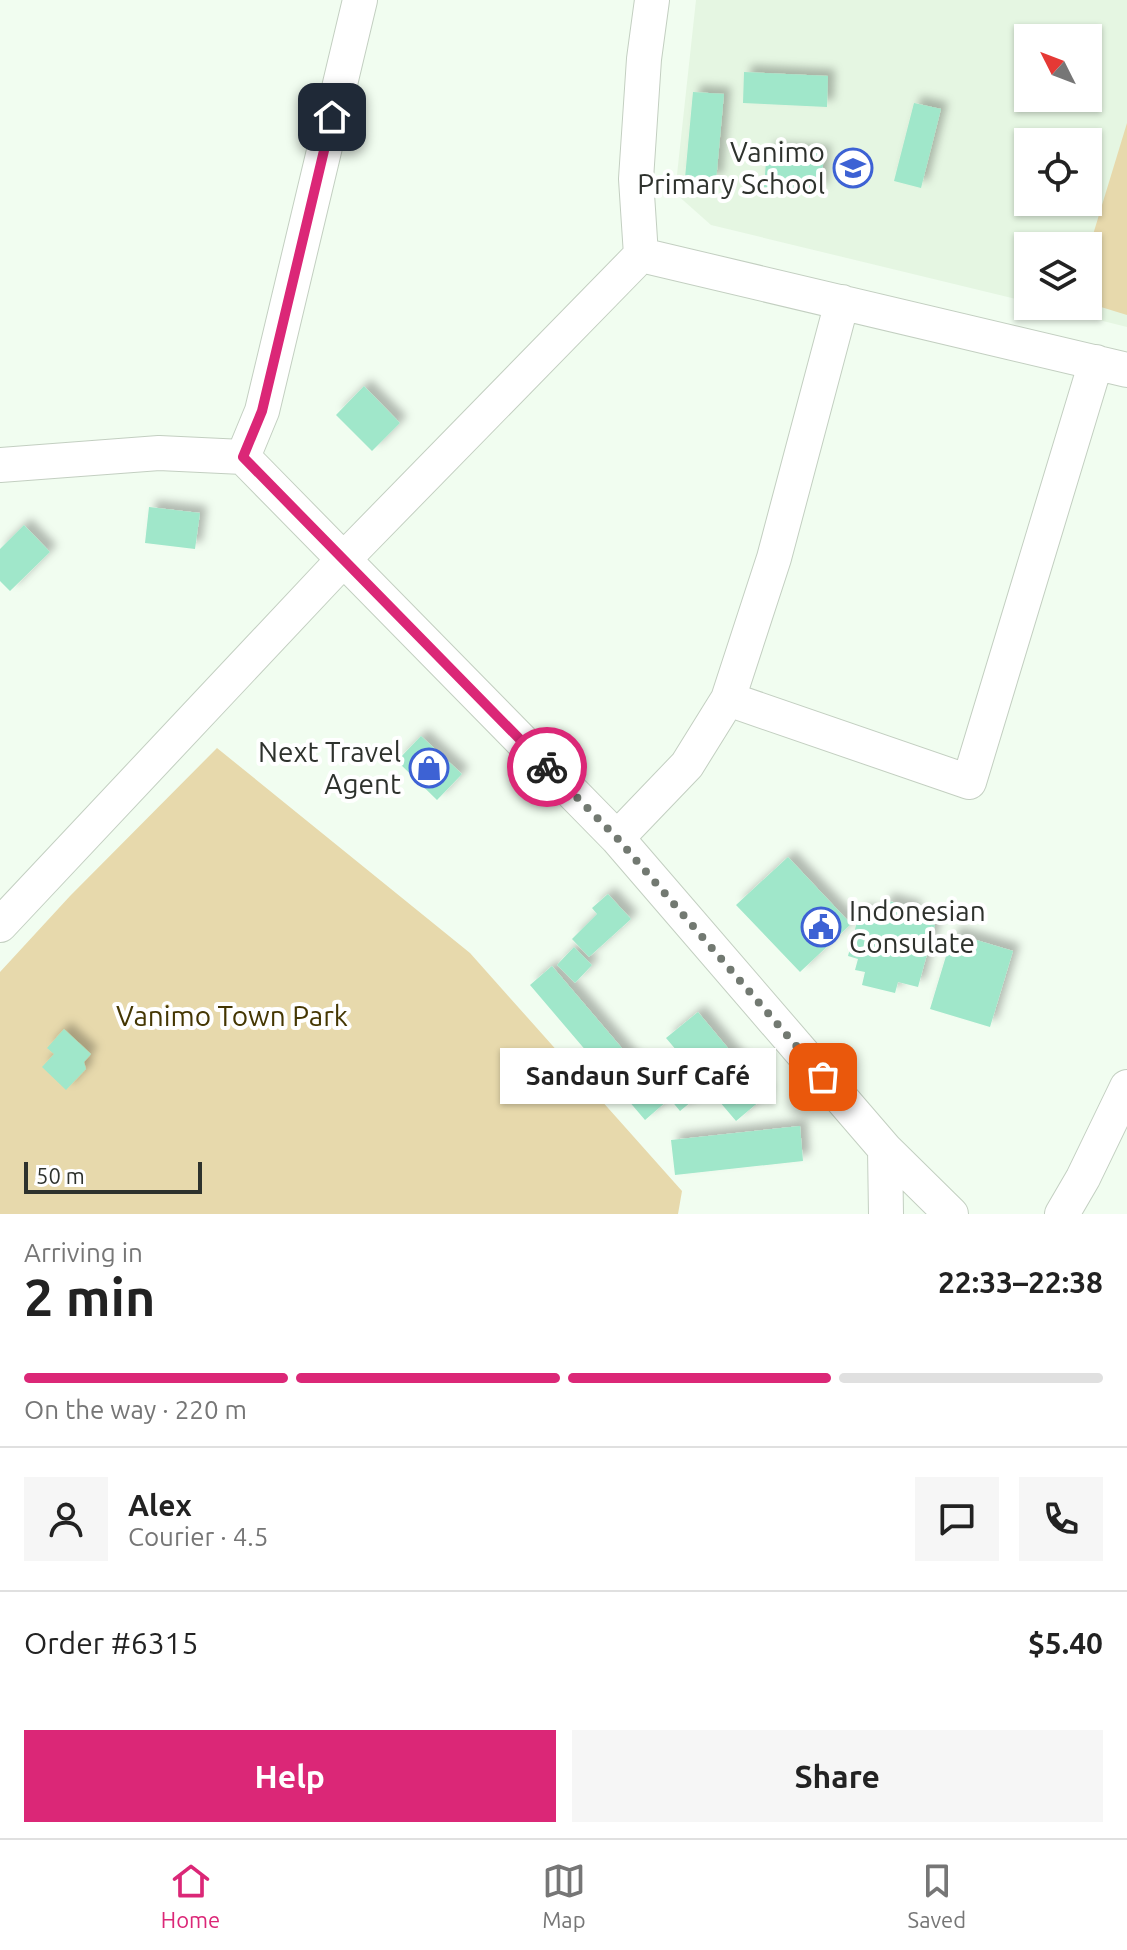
<!DOCTYPE html>
<meta charset="utf-8">
<style>
body{margin:0;font-family:Ubuntu,sans-serif;background:#f6f6f6;color:#222;height:100vh;display:flex;flex-direction:column;font-size:30px;white-space:nowrap}
*{box-sizing:border-box;margin:0}
p{font-size:26px;color:#767676}
.icon{flex:none;width:44px;height:44px;fill:none;stroke:currentColor;stroke-width:2;stroke-linecap:round;stroke-linejoin:round}
.map{position:relative;height:1214px;overflow:hidden}
.panel{display:flex;flex-direction:column;background:#fff;flex:1}
.panel>*{flex:none}
.needle{width:52px;rotate:312deg}
.controls{position:absolute;left:1014px;top:24px;display:grid;gap:16px}
.controls a{display:grid;place-items:center;width:88px;height:88px;border-radius:0px;background:#fff;box-shadow:0 2px 6px #0004;font-size:40px}
.scale{position:absolute;left:24px;bottom:20px;width:178px;box-sizing:border-box;padding-left:8px;border:4px solid #2e322d;border-top:0;font-size:22px;line-height:28px;white-space:nowrap;color:#2e322d;-webkit-text-stroke:6px #fff;paint-order:stroke}
.pin{position:absolute;display:grid;place-items:center;width:68px;height:68px;color:#fff;margin:-34px;border-radius:16px;box-shadow:0 4px 12px #0006}
.courier{position:absolute;display:grid;place-items:center;width:80px;height:80px;margin:-40px;border:6px solid #db2777;border-radius:50%;background:#fff;color:#222;box-shadow:0 2px 10px #0007}
.bubble{position:absolute;height:56px;border-radius:0px;background:#fff;box-shadow:0 2px 6px #0004;font-size:26px;font-weight:700;line-height:56px;text-align:center}
.overview em{font-style:normal;font-weight:700}
.overview div{display:flex;flex-direction:column-reverse}
.overview{display:flex;align-items:center;justify-content:space-between;height:136px;padding:0 24px}
h1{font-size:52px;font-weight:700;line-height:60px}
.bar{display:grid;grid-template-columns:repeat(4,1fr);gap:12px 8px;align-content:center;height:96px;padding:0 24px}
.bar i{height:10px;border-radius:6px;background:#e0e0e0}
.bar .active{background:#db2777}
.bar p{grid-column:span 4}
.line{display:flex;align-items:center;gap:20px;padding:0 24px;border-top:2px solid #e0e0e0}
.line div{flex:1}
.round{display:grid;place-items:center;flex:none;width:84px;height:84px;border-radius:0px;background:#f6f6f6}
.action{display:flex;gap:16px;margin-top:auto;padding:16px 24px}
.action a{flex:1;height:92px;border-radius:0px;background:#db2777;color:#fff;font-size:32px;font-weight:700;line-height:92px;text-align:center}
.action a+a{background:#f6f6f6;color:#222}
.tabs{display:flex;justify-content:space-around;align-items:center;height:112px;border-top:2px solid #e0e0e0;background:#fff;font-size:22px;color:#767676}
.tabs a{display:grid;justify-items:center;gap:4px}
.tabs .active{color:#db2777}
.map>svg:first-child{display:block}
.built{fill:#e5f6e2;fill-rule:evenodd}
.green{fill:#e7d9ac}
.building{fill:#a0e7ca;filter:url(#shadow)}
.lines{fill:none;stroke-linecap:round;stroke-linejoin:round}
.minor-casing{stroke:#c3cfc1;stroke-width:36}
.minor{stroke:#fff;stroke-width:34}
.done{stroke:#727971;stroke-width:8;stroke-dasharray:0 14.4}
.route{stroke:#db2777;stroke-width:10}
.labels{text-anchor:middle;stroke-width:8;stroke-linejoin:round;paint-order:stroke}
.poi-label{font-size:28px;fill:#2e322d;stroke:#fff;text-anchor:end}
.park-label{font-size:28px;fill:#443602;stroke:#fff}
</style>
<div class="map">
<svg width="1127" height="1214" viewBox="0 0 1127 1214">
<defs>
<filter id="shadow"><feDropShadow dx="7" dy="-7" stdDeviation="4" flood-color="#0004"/></filter>
</defs>
<rect width="100%" height="100%" fill="#f1fdf0"/>
<!-- built -->
<path class="built" d="M696,0h431v327l-84,-21h45v-60h-60v56l-317,-77 -36,-32zM1028,38h60v60h-60zM1028,142h60v60h-60z"/>
<!-- green -->
<path class="green" d="M1127,123v192l-39,-12v-52z
M217,748l253,205 212,238 -4,23h-678v-242l70,-76z"/>
<!-- building -->
<path class="building" d="M744,72l84,4 -1,31 -84,-4z
M693,92l31,2 -8,87 -31,-3z
M914,103l27,6 -20,79 -27,-7z
M767,149l57,3 -3,39 -57,-4z
M364,386l36,37 -28,28 -36,-36z
M149,507l51,6 -5,36 -50,-6z
M24,525l26,27 -40,39 -10,-10v-32z
M421,736l41,38 -25,26 -40,-39z
M788,857l63,67 -51,48 -64,-67z
M608,894l23,25 -42,38 -17,-18 25,-25 -5,-6z
M885,900l31,8 -4,11 23,6 -17,62 -20,-5 -3,11 -33,-8 3,-13 -10,-2 3,-11 -10,-3 12,-46 21,5z
M953,933l60,18 -23,76 -60,-18z
M574,947l18,18 -17,18 -18,-18z
M552,966l115,135 -22,19 -115,-135z
M698,1012l69,83 -31,26 -28,-33 -28,23 -20,-24 28,-23 -22,-26z
M64,1029l27,25 -7,8 2,7 -20,21 -24,-23 12,-13 -7,-6z
M800,1126l3,35 -128,14 -4,-35z"/>
<g class="lines">
<defs>
<path id="minor" d="M641,255l-5,-76 8,-120 8,-59
M243,457l19,-46 98,-411
M0,465l159,-12 84,4 374,381 268,311 66,65
M728,699l241,83 127,-420
M617,838l70,-73 41,-66 46,-141 68,-256
M0,925l343,-365 298,-305 486,115
M885,1149l1,65
M1062,1214l21,-36 44,-91"/>
</defs>
<!-- minor casing -->
<use href="#minor" class="minor-casing"/>
<!-- minor -->
<use href="#minor" class="minor"/>
</g>
<g class="lines">
<!-- done -->
<path class="done" d="M547,767l70,71 206,239"/>
<!-- route -->
<path class="route" d="M332,117l-70,294 -19,46 304,310"/>
</g>
<!-- icons -->
<defs>
<symbol id="school-ring" viewBox="-11 -11 22 22"><circle r="9.5" fill="#fff" stroke="#3d62d4" stroke-width="1.5"/><path d="M0-5L7-2L0 1L-7-2ZM-4 1L0 2.5L4 1V4Q0 6-4 4Z" fill="#3d62d4"/></symbol>
<symbol id="shop-ring" viewBox="-11 -11 22 22"><circle r="9.5" fill="#fff" stroke="#3d62d4" stroke-width="1.5"/><path d="M-5-2.5h2.3a2.7 3.5 0 0 1 5.4 0H5L5.5 6h-11ZM-1.5-2.5h3a1.5 2.3 0 0 0-3 0Z" fill="#3d62d4"/></symbol>
<symbol id="civic-ring" viewBox="-11 -11 22 22"><circle r="9.5" fill="#fff" stroke="#3d62d4" stroke-width="1.5"/><path d="M-.6-6.5H3V-4.5H.6V-3L4-1V1h2V6H-6V1h2V-1L-.6-3ZM-1.2 2.5V6h2.4V2.5Z" fill="#3d62d4"/></symbol>
</defs>
<g fill-rule="evenodd">
<use href="#school-ring" x="831" y="146" width="44" height="44"/>
<use href="#shop-ring" x="407" y="746" width="44" height="44"/>
<use href="#civic-ring" x="799" y="905" width="44" height="44"/>
</g>
<g class="labels">
<!-- poi labels -->
<g class="poi-label">
<text x="825" y="162">Vanimo<tspan x="825" dy="32">Primary School</tspan></text>
<text x="401" y="762">Next Travel<tspan x="401" dy="32">Agent</tspan></text>
<text x="849" y="921" text-anchor="start">Indonesian<tspan x="849" dy="32">Consulate</tspan></text>
</g>
<!-- park labels -->
<g class="park-label">
<text x="232" y="1026">Vanimo Town Park</text>
</g>
</g>
</svg>
<div class="controls">
<a><svg class="needle" viewBox="-14 -14 28 28"><path d="M0-13l5 13h-10z" fill="#e53935"/><path d="M0 13l5-13h-10z" fill="#767676"/></svg></a>
<a><svg class="icon" aria-label="locate" viewBox="0 0 24 24"><circle cx="12" cy="12" r="6"/><path d="M12 2v4M12 18v4M2 12h4M18 12h4"/></svg></a>
<a><svg class="icon" aria-label="layers" viewBox="0 0 24 24"><path d="M12 4l9 5-9 5-9-5zM3 14l9 5 9-5"/></svg></a>
</div>
<div class="scale">50 m</div>
<div class="pin" style="left:823px;top:1077px;background:#ea580c"><svg class="icon" aria-label="bag" viewBox="0 0 24 24"><path d="M5 8h14l-1 12H6zM9 8a3 3 0 0 1 6 0"/></svg></div>
<div class="pin" style="left:332px;top:117px;background:#1f2937"><svg class="icon" aria-label="home" viewBox="0 0 24 24"><path d="M3 11l9-7 9 7M6 9v11h12V9"/></svg></div>
<div class="courier" style="left:547px;top:767px"><svg class="icon" aria-label="bike" viewBox="0 0 24 24"><circle cx="6" cy="16" r="4"/><circle cx="18" cy="16" r="4"/><path d="M6 16l4-8h5l3 8M10 8l3 8H6M13 5h3"/></svg></div>
<div class="bubble" style="left:500px;top:1048px;width:276px">Sandaun Surf Café</div>
</div>
<section class="panel">
<div class="overview"><div><h1>2 min</h1><p>Arriving in</p></div><em>22:33–22:38</em></div>
<div class="bar"><i class="active"></i><i class="active"></i><i class="active"></i><i></i><p>On the way · 220 m</p></div>
<div class="line" style="height:144px"><a class="round"><svg class="icon" aria-label="person" viewBox="0 0 24 24"><circle cx="12" cy="8" r="4"/><path d="M4 21q1-7 8-7t8 7"/></svg></a><div><b>Alex</b><p>Courier · 4.5</p></div><a class="round"><svg class="icon" aria-label="chat" viewBox="0 0 24 24"><path d="M4 5h16v11H9l-5 4z"/></svg></a><a class="round"><svg class="icon" aria-label="phone" viewBox="0 0 24 24"><path d="M5 4h4l2 5-3 2q2 4 5 5l2-3 5 2v4C11 20 4 13 5 4z"/></svg></a></div>
<div class="line" style="height:104px"><div>Order #6315</div><b>$5.40</b></div>
<div class="action"><a>Help</a><a>Share</a></div>
</section>
<nav class="tabs">
<a class="active"><svg class="icon" aria-label="home" viewBox="0 0 24 24"><path d="M3 11l9-7 9 7M6 9v11h12V9"/></svg>Home</a>
<a><svg class="icon" aria-label="map" viewBox="0 0 24 24"><path d="M3 6l6-2 6 2 6-2v14l-6 2-6-2-6 2zM9 4v14M15 6v14"/></svg>Map</a>
<a><svg class="icon" aria-label="saved" viewBox="0 0 24 24"><path d="M7 4h10v16l-5-4-5 4z"/></svg>Saved</a>
</nav>
